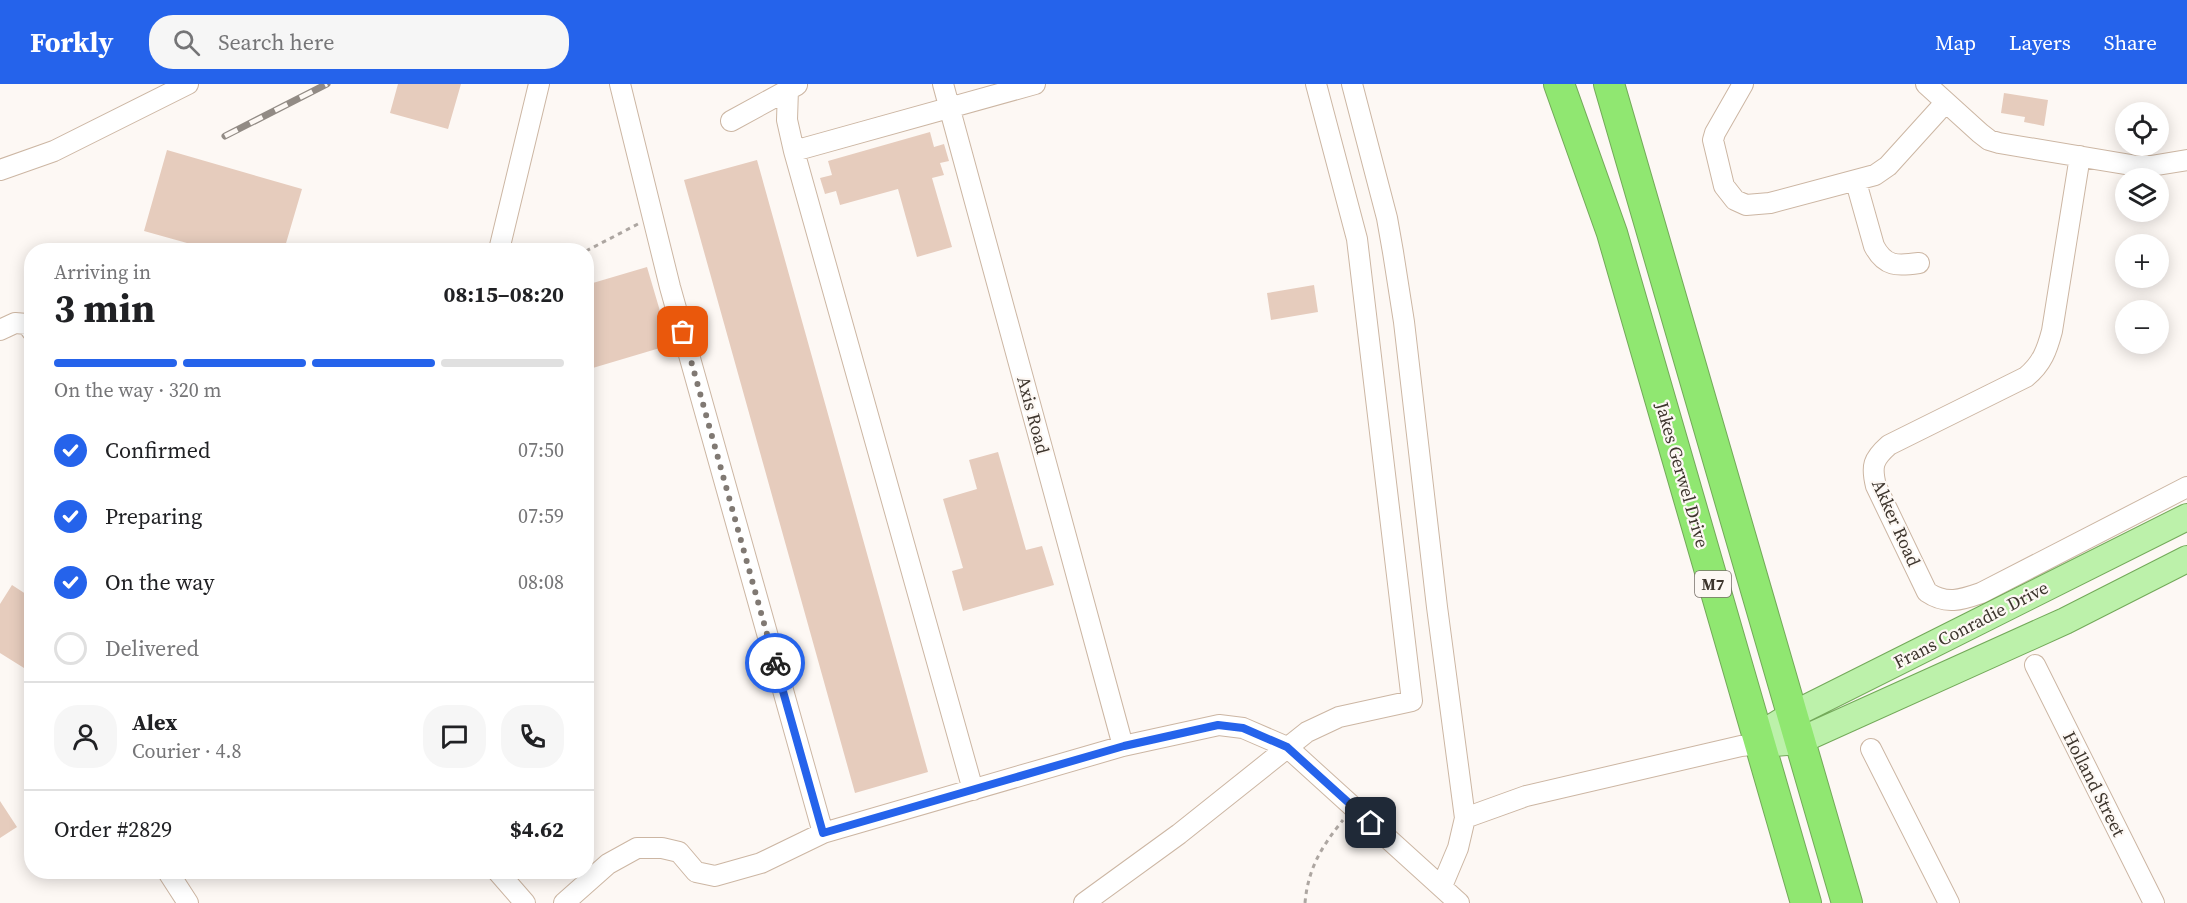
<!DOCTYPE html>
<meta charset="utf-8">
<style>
body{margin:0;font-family:"Source Serif 4",serif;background:#f6f6f6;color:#202124;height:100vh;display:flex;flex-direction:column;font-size:22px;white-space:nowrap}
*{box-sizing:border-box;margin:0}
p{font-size:20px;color:#757577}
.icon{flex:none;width:33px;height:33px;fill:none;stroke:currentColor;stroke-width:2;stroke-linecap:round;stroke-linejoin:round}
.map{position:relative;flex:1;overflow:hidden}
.sheet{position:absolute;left:24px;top:159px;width:570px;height:636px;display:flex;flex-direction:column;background:#fff;border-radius:24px;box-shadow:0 3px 15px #0003}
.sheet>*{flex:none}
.tools{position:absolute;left:2115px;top:18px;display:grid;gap:12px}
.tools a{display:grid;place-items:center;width:54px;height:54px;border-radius:50%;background:#fff;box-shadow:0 3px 15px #0003;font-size:30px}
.pin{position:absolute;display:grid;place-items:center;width:51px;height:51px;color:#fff;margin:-26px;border-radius:12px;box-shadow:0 3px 9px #0006}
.courier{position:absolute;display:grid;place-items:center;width:60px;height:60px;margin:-30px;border:4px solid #2563eb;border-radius:50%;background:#fff;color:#222;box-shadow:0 2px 8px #0007}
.head em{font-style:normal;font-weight:700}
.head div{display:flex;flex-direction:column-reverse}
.head{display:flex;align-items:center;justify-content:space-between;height:102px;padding:0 30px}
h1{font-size:39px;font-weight:700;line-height:45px}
.bar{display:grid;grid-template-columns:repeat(4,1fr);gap:9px 6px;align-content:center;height:72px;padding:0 30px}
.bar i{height:8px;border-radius:4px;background:#e0e0e0}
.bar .current{background:#2563eb}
.bar p{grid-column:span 4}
.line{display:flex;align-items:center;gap:15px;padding:0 30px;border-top:2px solid #e0e0e0}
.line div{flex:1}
.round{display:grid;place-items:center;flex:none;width:63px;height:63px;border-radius:24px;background:#f6f6f6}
ol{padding:0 30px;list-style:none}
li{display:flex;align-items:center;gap:18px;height:66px}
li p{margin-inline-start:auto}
li .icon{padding:6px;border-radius:50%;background:#2563eb;color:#fff;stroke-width:4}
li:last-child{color:#757577}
li i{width:33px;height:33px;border:3px solid #e0e0e0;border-radius:50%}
header{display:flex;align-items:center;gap:36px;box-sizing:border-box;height:84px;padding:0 30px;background:#2563eb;color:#fff}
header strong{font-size:28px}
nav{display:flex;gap:33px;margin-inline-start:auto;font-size:21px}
.search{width:420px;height:54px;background:#f6f6f6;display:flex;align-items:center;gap:15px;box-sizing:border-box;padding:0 21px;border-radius:24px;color:#757577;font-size:22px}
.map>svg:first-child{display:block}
.building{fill:#e6ccbd}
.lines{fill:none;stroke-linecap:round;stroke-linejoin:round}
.minor-casing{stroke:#ccb6a3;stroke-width:22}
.major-casing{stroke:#73a959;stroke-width:28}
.highway-casing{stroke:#73a959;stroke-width:32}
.path{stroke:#ada6a1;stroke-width:3;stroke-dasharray:4.5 4.5;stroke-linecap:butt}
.minor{stroke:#fff;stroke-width:20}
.major{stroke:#bcf1aa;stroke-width:26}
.highway{stroke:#90e771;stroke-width:30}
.rail-casing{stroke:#928b85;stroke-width:7}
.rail{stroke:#fdf8f4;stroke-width:4.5;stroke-dasharray:14;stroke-linecap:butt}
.done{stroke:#807973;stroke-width:6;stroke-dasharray:0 10.8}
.route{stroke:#2563eb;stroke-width:8}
.labels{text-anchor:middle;stroke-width:4.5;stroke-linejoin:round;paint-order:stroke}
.shield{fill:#fdf8f4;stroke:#777069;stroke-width:1.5}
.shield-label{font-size:16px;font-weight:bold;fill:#3d352d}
.street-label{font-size:18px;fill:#3d352d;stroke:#fdf8f4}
</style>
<header>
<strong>Forkly</strong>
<div class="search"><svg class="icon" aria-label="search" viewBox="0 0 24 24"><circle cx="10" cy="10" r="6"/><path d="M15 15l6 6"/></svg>Search here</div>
<nav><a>Map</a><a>Layers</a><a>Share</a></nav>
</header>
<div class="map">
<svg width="2187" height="819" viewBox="0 0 2187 819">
<rect width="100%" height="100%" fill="#fdf8f4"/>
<!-- building -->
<path class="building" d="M398,0h63l-13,45 -58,-16z
M2004,9l44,7 -4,26 -20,-4 1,-5 -24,-4z
M930,48l4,15 10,-3 5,17 -9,2 4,12 -12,3 20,69 -35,10 -19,-68 -58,16 -4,-14 -11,3 -5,-16 12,-3 -4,-14z
M167,66l135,39 -18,61h-72l-68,-19z
M757,76l171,612 -73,21 -171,-613z
M647,183l23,78 -84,25v-85z
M1314,201l4,27 -47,8 -4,-27z
M998,368l28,98 16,-4 12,39 -91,26 -11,-40 11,-3 -20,-69 34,-10 -8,-29z
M12,501l20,13v25l-5,8 5,3v39l-32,-20v-49z
M0,717l17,26 -17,11z"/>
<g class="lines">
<defs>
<path id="minor" d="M620,0l50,203 153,546
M943,0l180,662
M1352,0l35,134 6,34 11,70 33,285 28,211 -7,30 -16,38
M1743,0l-28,49 -2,7 11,46 11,14 11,5 24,-2 105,-28 13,-9 57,-63
M1926,0l54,49 9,7 10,3 138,23h14l36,-6
M788,5l-1,31 7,31 179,639
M731,37l66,-36
M794,67l241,-67
M2080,72l-28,175c-5,19 -10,33 -26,46l-137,68c-16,14 -18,21 -13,41l51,106c19,13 34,8 54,1l206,-106
M0,86l54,-19 134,-67
M1856,98l18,64c11,21 23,20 45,17
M499,166l40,-166
M0,246l15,-7 12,1 5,7
M2035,581l119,238
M1871,665l78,154
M1465,734l61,-22 215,-50 19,-2
M168,788l20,31
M498,788l27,31
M564,819l44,-39 29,-16h25l17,4 17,20 19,4 46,-13 62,-30 300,-87 96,-21 24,3 44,19 172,156
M1084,819l95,-69 128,-102 32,-15 73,-16 -55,-462 -41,-155"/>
<path id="major" d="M1758,652l34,-21 395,-198
M1760,660l39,-3 31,-14 235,-106 122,-62"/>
<path id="highway" d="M1559,0l53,149 194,670
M1609,0l238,819"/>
</defs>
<!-- minor casing -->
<use href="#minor" class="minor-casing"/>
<!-- major casing -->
<use href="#major" class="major-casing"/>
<!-- highway casing -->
<use href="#highway" class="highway-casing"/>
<!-- path -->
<path class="path" d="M586,167l52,-27
M1305,819c3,-35 17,-57 38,-83"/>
<!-- minor -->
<use href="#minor" class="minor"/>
<!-- major -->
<use href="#major" class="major"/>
<!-- highway -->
<use href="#highway" class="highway"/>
<defs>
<path id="rail" d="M225,52l102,-52"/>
</defs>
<!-- rail casing -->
<use href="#rail" class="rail-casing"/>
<!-- rail -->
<use href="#rail" class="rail"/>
</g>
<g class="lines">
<!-- done -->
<path class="done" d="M683,248l92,331"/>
<!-- route -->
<path class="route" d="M775,579l48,170 301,-87 94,-21 25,3 44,19 84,76"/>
</g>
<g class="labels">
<!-- shield labels -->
<rect class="shield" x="1695" y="487" width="36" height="26" rx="4.5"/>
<g class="shield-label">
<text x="1713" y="506">M7</text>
</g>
<!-- street labels -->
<g class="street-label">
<text transform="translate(1033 331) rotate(75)" y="6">Axis Road</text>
<text transform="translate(1682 391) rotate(74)" y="6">Jakes Gerwel Drive</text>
<text transform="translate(1896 439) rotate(66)" y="6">Akker Road</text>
<text transform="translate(1971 541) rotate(-27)" y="6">Frans Conradie Drive</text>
<text transform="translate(2094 700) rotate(63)" y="6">Holland Street</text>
</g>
</g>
</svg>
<div class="tools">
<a><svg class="icon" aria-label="locate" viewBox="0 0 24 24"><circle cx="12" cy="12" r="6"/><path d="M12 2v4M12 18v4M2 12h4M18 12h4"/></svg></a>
<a><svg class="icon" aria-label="layers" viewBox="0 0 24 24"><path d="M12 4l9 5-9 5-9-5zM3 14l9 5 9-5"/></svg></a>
<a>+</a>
<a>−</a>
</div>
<div class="pin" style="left:683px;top:248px;background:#ea580c"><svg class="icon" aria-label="bag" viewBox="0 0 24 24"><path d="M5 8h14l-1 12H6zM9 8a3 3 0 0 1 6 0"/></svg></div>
<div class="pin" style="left:1371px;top:739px;background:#1f2937"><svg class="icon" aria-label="home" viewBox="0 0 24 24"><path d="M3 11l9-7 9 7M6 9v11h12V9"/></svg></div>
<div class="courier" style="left:775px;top:579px"><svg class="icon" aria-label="bike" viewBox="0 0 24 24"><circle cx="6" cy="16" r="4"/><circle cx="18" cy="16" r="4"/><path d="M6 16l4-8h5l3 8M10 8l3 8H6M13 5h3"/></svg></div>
<section class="sheet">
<div class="head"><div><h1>3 min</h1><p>Arriving in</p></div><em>08:15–08:20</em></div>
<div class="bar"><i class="current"></i><i class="current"></i><i class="current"></i><i></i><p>On the way · 320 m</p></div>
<ol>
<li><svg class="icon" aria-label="check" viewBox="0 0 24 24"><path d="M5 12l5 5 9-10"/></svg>Confirmed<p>07:50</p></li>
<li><svg class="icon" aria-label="check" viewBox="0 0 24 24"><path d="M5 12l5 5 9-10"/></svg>Preparing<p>07:59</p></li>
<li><svg class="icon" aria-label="check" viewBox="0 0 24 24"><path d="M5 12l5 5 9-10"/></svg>On the way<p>08:08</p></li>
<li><i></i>Delivered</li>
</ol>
<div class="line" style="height:108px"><a class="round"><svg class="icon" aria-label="person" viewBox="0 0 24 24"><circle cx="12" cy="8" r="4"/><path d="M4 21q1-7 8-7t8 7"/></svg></a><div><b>Alex</b><p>Courier · 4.8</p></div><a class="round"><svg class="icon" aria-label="chat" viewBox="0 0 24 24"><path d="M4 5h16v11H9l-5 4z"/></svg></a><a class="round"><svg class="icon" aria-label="phone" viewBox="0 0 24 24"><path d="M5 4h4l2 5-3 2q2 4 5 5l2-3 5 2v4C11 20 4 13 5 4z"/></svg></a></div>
<div class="line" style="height:78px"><div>Order #2829</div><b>$4.62</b></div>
</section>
</div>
